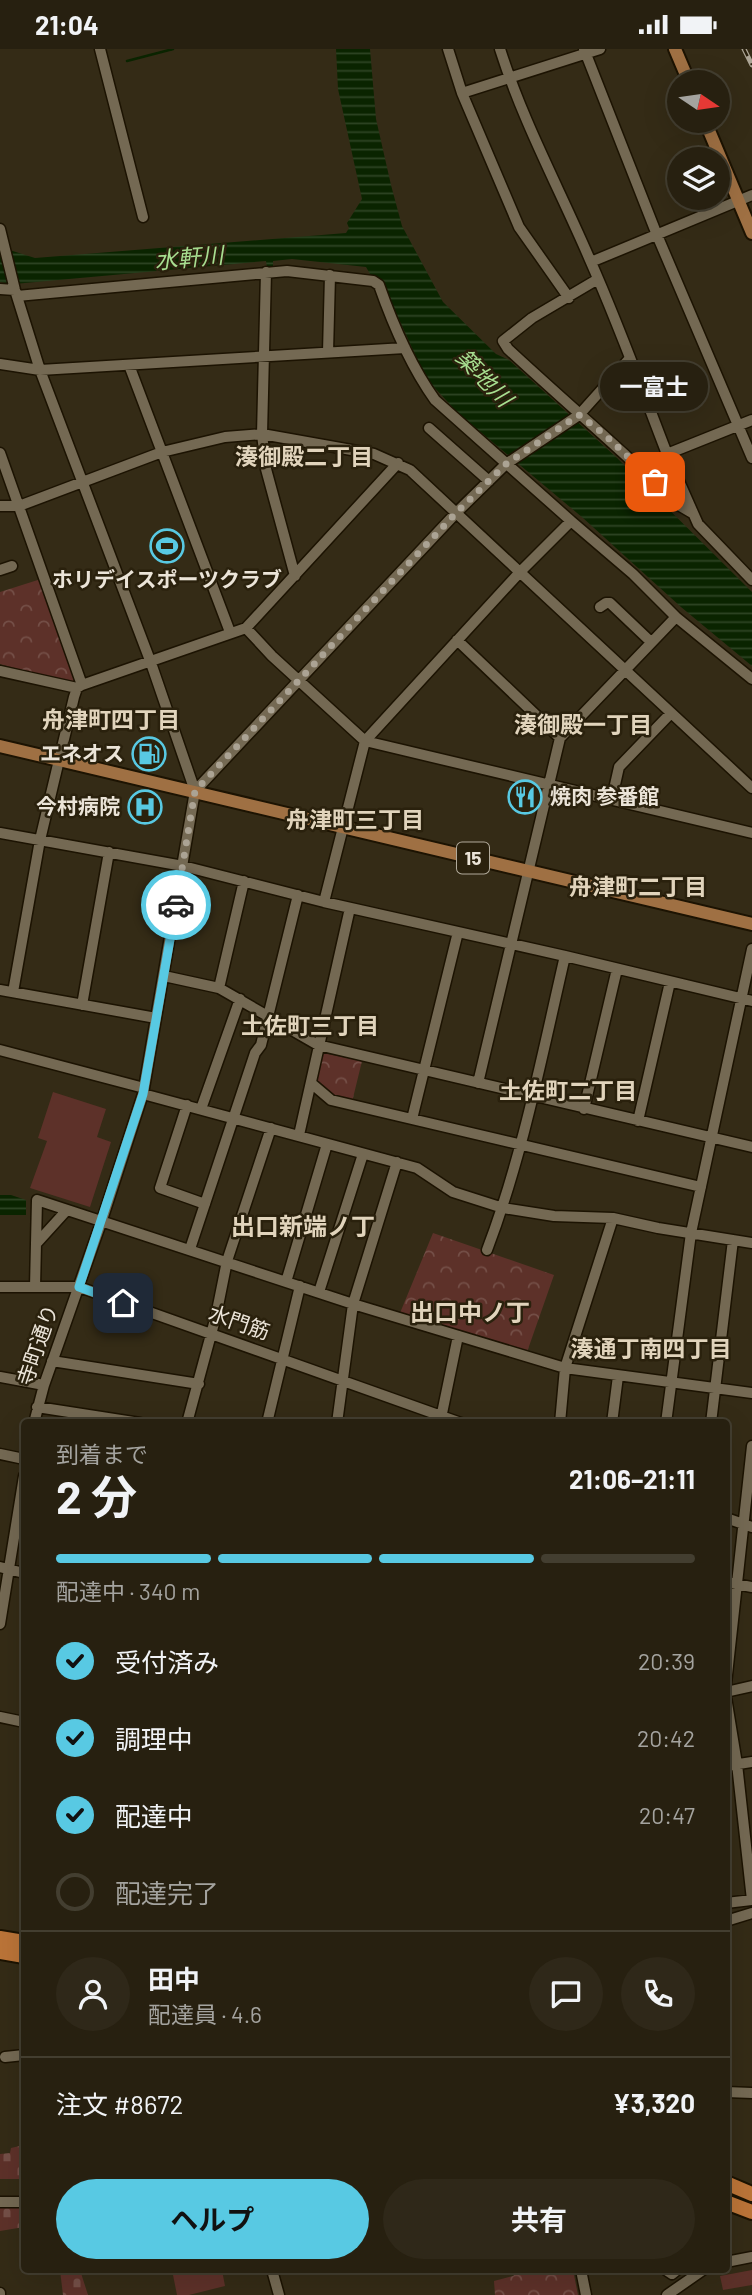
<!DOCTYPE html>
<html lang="ja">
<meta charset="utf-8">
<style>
body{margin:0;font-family:Barlow,"Noto Sans JP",sans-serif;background:#2f2819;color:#f1f3f6;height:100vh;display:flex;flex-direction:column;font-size:26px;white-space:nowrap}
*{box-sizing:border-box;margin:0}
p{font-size:23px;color:#a4a39f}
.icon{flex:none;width:38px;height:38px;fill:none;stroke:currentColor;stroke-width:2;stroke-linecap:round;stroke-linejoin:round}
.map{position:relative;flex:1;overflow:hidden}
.details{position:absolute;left:21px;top:1370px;width:709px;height:854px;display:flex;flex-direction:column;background:#272010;border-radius:7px;box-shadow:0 7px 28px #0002,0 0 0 2px #433e30}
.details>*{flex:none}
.needle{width:46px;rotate:103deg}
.tools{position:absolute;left:667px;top:21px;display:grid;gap:14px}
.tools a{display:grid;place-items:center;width:63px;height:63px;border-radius:50%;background:#272010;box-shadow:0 7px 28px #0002,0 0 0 2px #433e30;font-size:35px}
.pin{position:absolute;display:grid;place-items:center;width:60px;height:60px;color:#fff;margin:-30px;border-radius:14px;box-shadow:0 4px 10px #0006}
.courier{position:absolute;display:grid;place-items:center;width:70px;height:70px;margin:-35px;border:5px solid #58c9e3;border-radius:50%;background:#fff;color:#222;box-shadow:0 2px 9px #0007}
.bubble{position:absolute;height:49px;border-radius:24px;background:#272010;box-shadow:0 7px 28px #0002,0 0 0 2px #433e30;font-size:23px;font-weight:700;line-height:49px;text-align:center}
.headline em{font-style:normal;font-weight:700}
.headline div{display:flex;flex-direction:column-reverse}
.headline{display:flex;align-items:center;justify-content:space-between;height:119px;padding:0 35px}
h1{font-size:46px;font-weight:700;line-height:52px}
.bar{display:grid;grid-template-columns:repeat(4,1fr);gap:10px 7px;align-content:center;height:84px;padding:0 35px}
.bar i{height:9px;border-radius:5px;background:#433e30}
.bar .on{background:#58c9e3}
.bar p{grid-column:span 4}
.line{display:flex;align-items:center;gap:18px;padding:0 35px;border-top:2px solid #433e30}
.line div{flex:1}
.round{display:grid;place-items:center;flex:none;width:74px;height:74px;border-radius:37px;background:#2f2819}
ol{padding:0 35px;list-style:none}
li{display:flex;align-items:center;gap:21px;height:77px}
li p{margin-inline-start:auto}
li .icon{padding:7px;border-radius:50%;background:#58c9e3;color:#111;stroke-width:4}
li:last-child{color:#a4a39f}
li i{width:38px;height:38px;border:4px solid #433e30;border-radius:50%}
.action{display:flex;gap:14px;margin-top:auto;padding:14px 35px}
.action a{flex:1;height:80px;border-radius:42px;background:#58c9e3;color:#111;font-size:28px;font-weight:700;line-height:80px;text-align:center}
.action a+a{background:#2f2819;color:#f1f3f6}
.status{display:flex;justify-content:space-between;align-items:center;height:49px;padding:0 35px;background:#272010;direction:ltr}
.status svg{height:19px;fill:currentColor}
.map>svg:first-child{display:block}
.forest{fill:url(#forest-crowns)}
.cemetery{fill:url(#cemetery-stones)}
.garden{fill:#5d3129}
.water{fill:url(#water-rules)}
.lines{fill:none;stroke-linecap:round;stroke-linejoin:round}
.stream{stroke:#0a2400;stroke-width:2.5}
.minor-casing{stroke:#1c1302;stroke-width:13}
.major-casing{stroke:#1c1302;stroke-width:16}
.highway-casing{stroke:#1c1302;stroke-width:18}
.minor{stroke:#746953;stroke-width:10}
.major{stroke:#9f7043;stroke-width:12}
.highway{stroke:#bb7438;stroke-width:14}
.rail-casing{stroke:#aca596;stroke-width:5}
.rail{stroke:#2a210d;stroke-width:2.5;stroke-dasharray:8;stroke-linecap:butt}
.done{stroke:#aba394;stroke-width:7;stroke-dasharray:0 12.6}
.route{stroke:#58c9e3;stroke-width:9}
.labels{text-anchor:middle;stroke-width:5;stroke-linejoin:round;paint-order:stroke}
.shield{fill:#2a210d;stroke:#b1aa9b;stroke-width:2}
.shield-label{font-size:19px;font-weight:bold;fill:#ebe4d8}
.poi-label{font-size:21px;font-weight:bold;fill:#ebe4d8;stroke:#2a210d;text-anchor:end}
.street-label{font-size:21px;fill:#ebe4d8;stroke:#2a210d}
.water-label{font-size:23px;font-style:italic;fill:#a7de90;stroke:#2a210d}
.neighbourhood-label{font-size:23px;font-weight:bold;fill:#e1d4bc;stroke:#2a210d}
.quarter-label{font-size:24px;font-weight:bold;fill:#e1d4bc;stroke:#2a210d}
</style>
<div class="status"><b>21:04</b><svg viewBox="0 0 49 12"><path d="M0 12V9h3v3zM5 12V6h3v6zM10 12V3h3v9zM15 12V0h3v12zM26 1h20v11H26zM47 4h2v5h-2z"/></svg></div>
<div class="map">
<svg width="752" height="2246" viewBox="0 0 752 2246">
<defs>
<pattern id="forest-crowns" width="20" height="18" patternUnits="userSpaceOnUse" patternTransform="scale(1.75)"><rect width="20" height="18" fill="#5d3129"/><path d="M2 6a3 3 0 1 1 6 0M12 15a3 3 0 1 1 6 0" fill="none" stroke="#744f47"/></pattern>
<pattern id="cemetery-stones" width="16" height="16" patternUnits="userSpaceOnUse" patternTransform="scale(1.75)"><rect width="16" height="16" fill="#5d3129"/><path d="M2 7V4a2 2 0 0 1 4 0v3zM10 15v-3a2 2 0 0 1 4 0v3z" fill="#744f47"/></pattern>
<pattern id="water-rules" width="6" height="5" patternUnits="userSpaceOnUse" patternTransform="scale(1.75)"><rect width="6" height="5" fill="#0a2400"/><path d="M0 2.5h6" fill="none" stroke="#2e4424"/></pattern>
</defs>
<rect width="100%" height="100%" fill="#342b16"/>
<!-- forest -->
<path class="forest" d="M41,530l36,106 -77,-21v-72z
M322,1004l40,8 -10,41 -16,-4 -19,-14z
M433,1184l121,42 -27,77 -127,-39z
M520,2221h53l5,25h-83l-1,-14 19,-5z"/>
<!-- cemetery -->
<path class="cemetery" d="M24,2096v34h-24v-25l10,-1 1,-5z
M24,2157v21l-24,4v-24z
M60,2221h20l8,25h-25z"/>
<!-- garden -->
<path class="garden" d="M53,1043l53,17 -9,28 14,5 -21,65 -60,-19 17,-47 -9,-3z
M172,2221h50l3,16 -36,9h-12z
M752,2221v15l-29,5 -3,-14z"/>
<!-- water -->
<path class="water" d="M336,0h34l6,70 15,66 11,41 41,76 53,52 13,6 106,96 137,136v74l-71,-59 -98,-89 -125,-105 -26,-28 -9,-13 -41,-90 -12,-8 -4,-7 -74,-8 -19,2v5l-6,1 -1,-6 -252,23 -14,-2v-35l35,11 311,-25 3,-5 -2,-5 15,-24 -24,-110z
M0,1146h11l15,5v15h-26z"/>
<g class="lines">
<!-- stream -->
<path class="stream" d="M127,12l46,-12"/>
<defs>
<path id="minor" d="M100,0l43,168
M448,0l14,44 57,134 50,71
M500,0c23,73 60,141 90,211 28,63 52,129 77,194
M584,0l73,186 95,223
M462,44l138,-44
M0,180l15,61 25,80 111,293 44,128 -52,303 -41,126 -58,165 -10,38
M591,213l161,-67
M266,223l-4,162 4,35 29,107
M598,230l-66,39 -29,23 5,8c57,53 116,103 172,157l12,7
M0,240l15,1
M17,247l270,-25 86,10 6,4c14,40 31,80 56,115l136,121
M328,303l2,-77
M0,315l40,6 365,-22
M129,316l101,267
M752,371l-85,34 31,70 54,56
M429,379l60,53
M0,404l82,232 164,-57 152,-165
M0,457h19l143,-54 63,-15 37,-3 112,20 36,16 342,318
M0,521l12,-4
M600,558l6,-4h4l41,39
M676,568l76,62
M246,579l26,28 93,85 387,92
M457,591l103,98 -82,345
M0,622l77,17
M195,742l261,-278 50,-49 73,-49 51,-57
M612,749l7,-31 52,-54
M0,784l183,33 141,36 241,54 187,45
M324,853l41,-161 155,-169 51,-51 62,53 43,43 -116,121
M164,927l55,12 99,57 434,102
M219,939l25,-107
M0,941l156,28
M13,943l27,-152 34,-143 3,-9 5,-3
M82,956l27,-153
M0,1001l144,38
M311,1034l20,17 370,87
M143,1045l274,74 36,24 50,16 51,8 59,2 45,10 94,15
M187,1056l-27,83 45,16
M201,1060l39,-110
M584,1060l33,-140
M412,1070l46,-187
M638,1072l32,-139
M299,1086l51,-227
M36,1195l30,-33
M190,1200l65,-196 6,-8 37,-150
M487,1201c36,-95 55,-195 78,-294
M286,1233l41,-138
M0,1238h79l382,136
M35,1238l2,-87 316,104 212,64 187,25
M319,1243l44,-138
M52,1312l147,23
M0,1328l44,8
M37,1358l103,16
M187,1374l29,-107 11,-55 44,-133
M267,1374l33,-137
M337,1374l16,-119 44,-142
M440,1374l18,-87
M560,1374l5,-55 48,-150
M612,1374l6,-47
M666,1374l25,-190 61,-284
M711,1374l22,-183
M0,1405l24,5
M726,1469l26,9
M0,1518l24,6
M726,1533l26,5
M0,1575l24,-148
M726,1635l26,-238
M726,1643l26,-6
M726,1648l11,67 15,136
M0,1668l24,5
M726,1717l26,-4
M726,1854l26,-3
M726,1872l26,-8
M5,2008l19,-2
M726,2043l26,1
M0,2153h24
M726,2213l26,-5
M272,2221l7,25
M581,2221l5,25
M666,2221l6,4 5,-4
M0,2244v2
M667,2246l36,-25"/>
<path id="major" d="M675,0l14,33
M705,72l47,112
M0,697l752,178"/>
<path id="highway" d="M0,1889l24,4
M0,1903l24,4
M726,2134l26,11
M726,2153l26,10"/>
</defs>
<!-- minor casing -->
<use href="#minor" class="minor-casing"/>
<!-- major casing -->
<use href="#major" class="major-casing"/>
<!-- highway casing -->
<use href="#highway" class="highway-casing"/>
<!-- minor -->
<use href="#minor" class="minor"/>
<!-- major -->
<use href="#major" class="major"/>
<!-- highway -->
<use href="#highway" class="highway"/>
<defs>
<path id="rail" d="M744,0l8,16"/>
</defs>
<!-- rail casing -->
<use href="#rail" class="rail-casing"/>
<!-- rail -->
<use href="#rail" class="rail"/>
</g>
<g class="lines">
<!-- done -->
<path class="done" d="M176,856l19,-114 261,-278 50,-49 73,-49 25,19 51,48"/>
<!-- route -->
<path class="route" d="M123,1254l-44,-16 64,-193 33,-189"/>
</g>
<!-- icons -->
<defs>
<symbol id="stadium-ring" viewBox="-11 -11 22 22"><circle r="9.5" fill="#2a210d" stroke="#58c9e3" stroke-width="1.5"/><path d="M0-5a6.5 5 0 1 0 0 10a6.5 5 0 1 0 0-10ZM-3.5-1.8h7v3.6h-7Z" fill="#58c9e3"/></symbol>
<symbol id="fuel-ring" viewBox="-11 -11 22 22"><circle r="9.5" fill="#2a210d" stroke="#58c9e3" stroke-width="1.5"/><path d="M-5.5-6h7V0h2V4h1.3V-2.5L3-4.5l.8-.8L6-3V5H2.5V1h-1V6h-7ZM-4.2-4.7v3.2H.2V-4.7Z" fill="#58c9e3"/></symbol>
<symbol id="restaurant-ring" viewBox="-11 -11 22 22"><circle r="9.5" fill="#2a210d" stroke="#58c9e3" stroke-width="1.5"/><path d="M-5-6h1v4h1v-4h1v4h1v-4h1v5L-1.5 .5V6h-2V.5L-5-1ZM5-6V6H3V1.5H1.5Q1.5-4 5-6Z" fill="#58c9e3"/></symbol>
<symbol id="hospital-ring" viewBox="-11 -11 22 22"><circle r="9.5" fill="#2a210d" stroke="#58c9e3" stroke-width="1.5"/><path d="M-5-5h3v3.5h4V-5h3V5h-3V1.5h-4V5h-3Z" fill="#58c9e3"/></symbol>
</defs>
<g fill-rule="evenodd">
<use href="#stadium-ring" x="148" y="478" width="38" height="38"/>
<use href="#fuel-ring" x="130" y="686" width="38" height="38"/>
<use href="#restaurant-ring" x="506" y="729" width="38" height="38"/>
<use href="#hospital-ring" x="126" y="739" width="38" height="38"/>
</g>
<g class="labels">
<!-- shield labels -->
<rect class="shield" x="457" y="793.5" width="32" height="31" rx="5"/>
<g class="shield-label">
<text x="473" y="816">15</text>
</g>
<!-- poi labels -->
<g class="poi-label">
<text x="167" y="538" text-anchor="middle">ホリデイスポーツクラブ</text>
<text x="124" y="712">エネオス</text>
<text x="550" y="755" text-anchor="start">焼肉 参番館</text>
<text x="120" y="765">今村病院</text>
</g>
<!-- street labels -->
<g class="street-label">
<text transform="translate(239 1274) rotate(19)" y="7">水門筋</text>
<text transform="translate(38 1296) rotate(-71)" y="7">寺町通り</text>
</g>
<!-- water labels -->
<g class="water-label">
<text transform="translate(189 209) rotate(-5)" y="8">水軒川</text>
<text transform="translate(484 329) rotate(46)" y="8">築地川</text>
</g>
<!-- neighbourhood labels -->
<g class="neighbourhood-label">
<text x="304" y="416">湊御殿二丁目</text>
<text x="111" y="679">舟津町四丁目</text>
<text x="583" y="684">湊御殿一丁目</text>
<text x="355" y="779">舟津町三丁目</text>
<text x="638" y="846">舟津町二丁目</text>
<text x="310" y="985">土佐町三丁目</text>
<text x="568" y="1050">土佐町二丁目</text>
<text x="651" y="1308">湊通丁南四丁目</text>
</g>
<!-- quarter labels -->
<g class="quarter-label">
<text x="303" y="1186">出口新端ノ丁</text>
<text x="470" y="1272">出口中ノ丁</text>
</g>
</g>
</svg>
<div class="tools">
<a><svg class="needle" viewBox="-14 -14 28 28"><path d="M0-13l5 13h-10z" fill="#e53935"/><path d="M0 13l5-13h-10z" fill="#a4a39f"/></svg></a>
<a><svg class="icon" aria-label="layers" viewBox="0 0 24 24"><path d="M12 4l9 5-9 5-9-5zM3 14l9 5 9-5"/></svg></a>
</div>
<div class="pin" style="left:655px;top:433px;background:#ea580c"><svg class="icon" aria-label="bag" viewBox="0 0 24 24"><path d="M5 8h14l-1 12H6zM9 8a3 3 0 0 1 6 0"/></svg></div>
<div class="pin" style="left:123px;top:1254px;background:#1f2937"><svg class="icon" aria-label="home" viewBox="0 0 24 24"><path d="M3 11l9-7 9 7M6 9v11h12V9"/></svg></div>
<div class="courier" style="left:176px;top:856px"><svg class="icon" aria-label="car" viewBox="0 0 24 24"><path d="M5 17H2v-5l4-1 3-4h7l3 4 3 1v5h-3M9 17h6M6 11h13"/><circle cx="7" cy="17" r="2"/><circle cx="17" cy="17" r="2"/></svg></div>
<div class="bubble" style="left:600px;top:313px;width:108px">一富士</div>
<section class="details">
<div class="headline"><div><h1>2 分</h1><p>到着まで</p></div><em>21:06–21:11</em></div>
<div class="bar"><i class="on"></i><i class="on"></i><i class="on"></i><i></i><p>配達中 · 340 m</p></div>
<ol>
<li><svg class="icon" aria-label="check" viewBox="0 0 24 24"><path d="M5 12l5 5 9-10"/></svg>受付済み<p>20:39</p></li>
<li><svg class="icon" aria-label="check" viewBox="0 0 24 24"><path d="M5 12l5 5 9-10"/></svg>調理中<p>20:42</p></li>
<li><svg class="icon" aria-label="check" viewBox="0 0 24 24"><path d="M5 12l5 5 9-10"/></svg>配達中<p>20:47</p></li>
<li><i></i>配達完了</li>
</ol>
<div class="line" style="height:126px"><a class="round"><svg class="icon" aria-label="person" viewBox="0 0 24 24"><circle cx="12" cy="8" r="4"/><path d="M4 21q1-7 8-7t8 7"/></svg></a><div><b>田中</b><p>配達員 · 4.6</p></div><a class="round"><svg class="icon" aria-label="chat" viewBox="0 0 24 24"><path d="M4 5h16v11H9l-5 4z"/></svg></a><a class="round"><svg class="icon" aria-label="phone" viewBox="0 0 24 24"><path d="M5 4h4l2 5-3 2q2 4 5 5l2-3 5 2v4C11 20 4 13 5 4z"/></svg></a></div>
<div class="line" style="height:91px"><div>注文 #8672</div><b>¥3,320</b></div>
<div class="action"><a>ヘルプ</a><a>共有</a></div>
</section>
</div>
